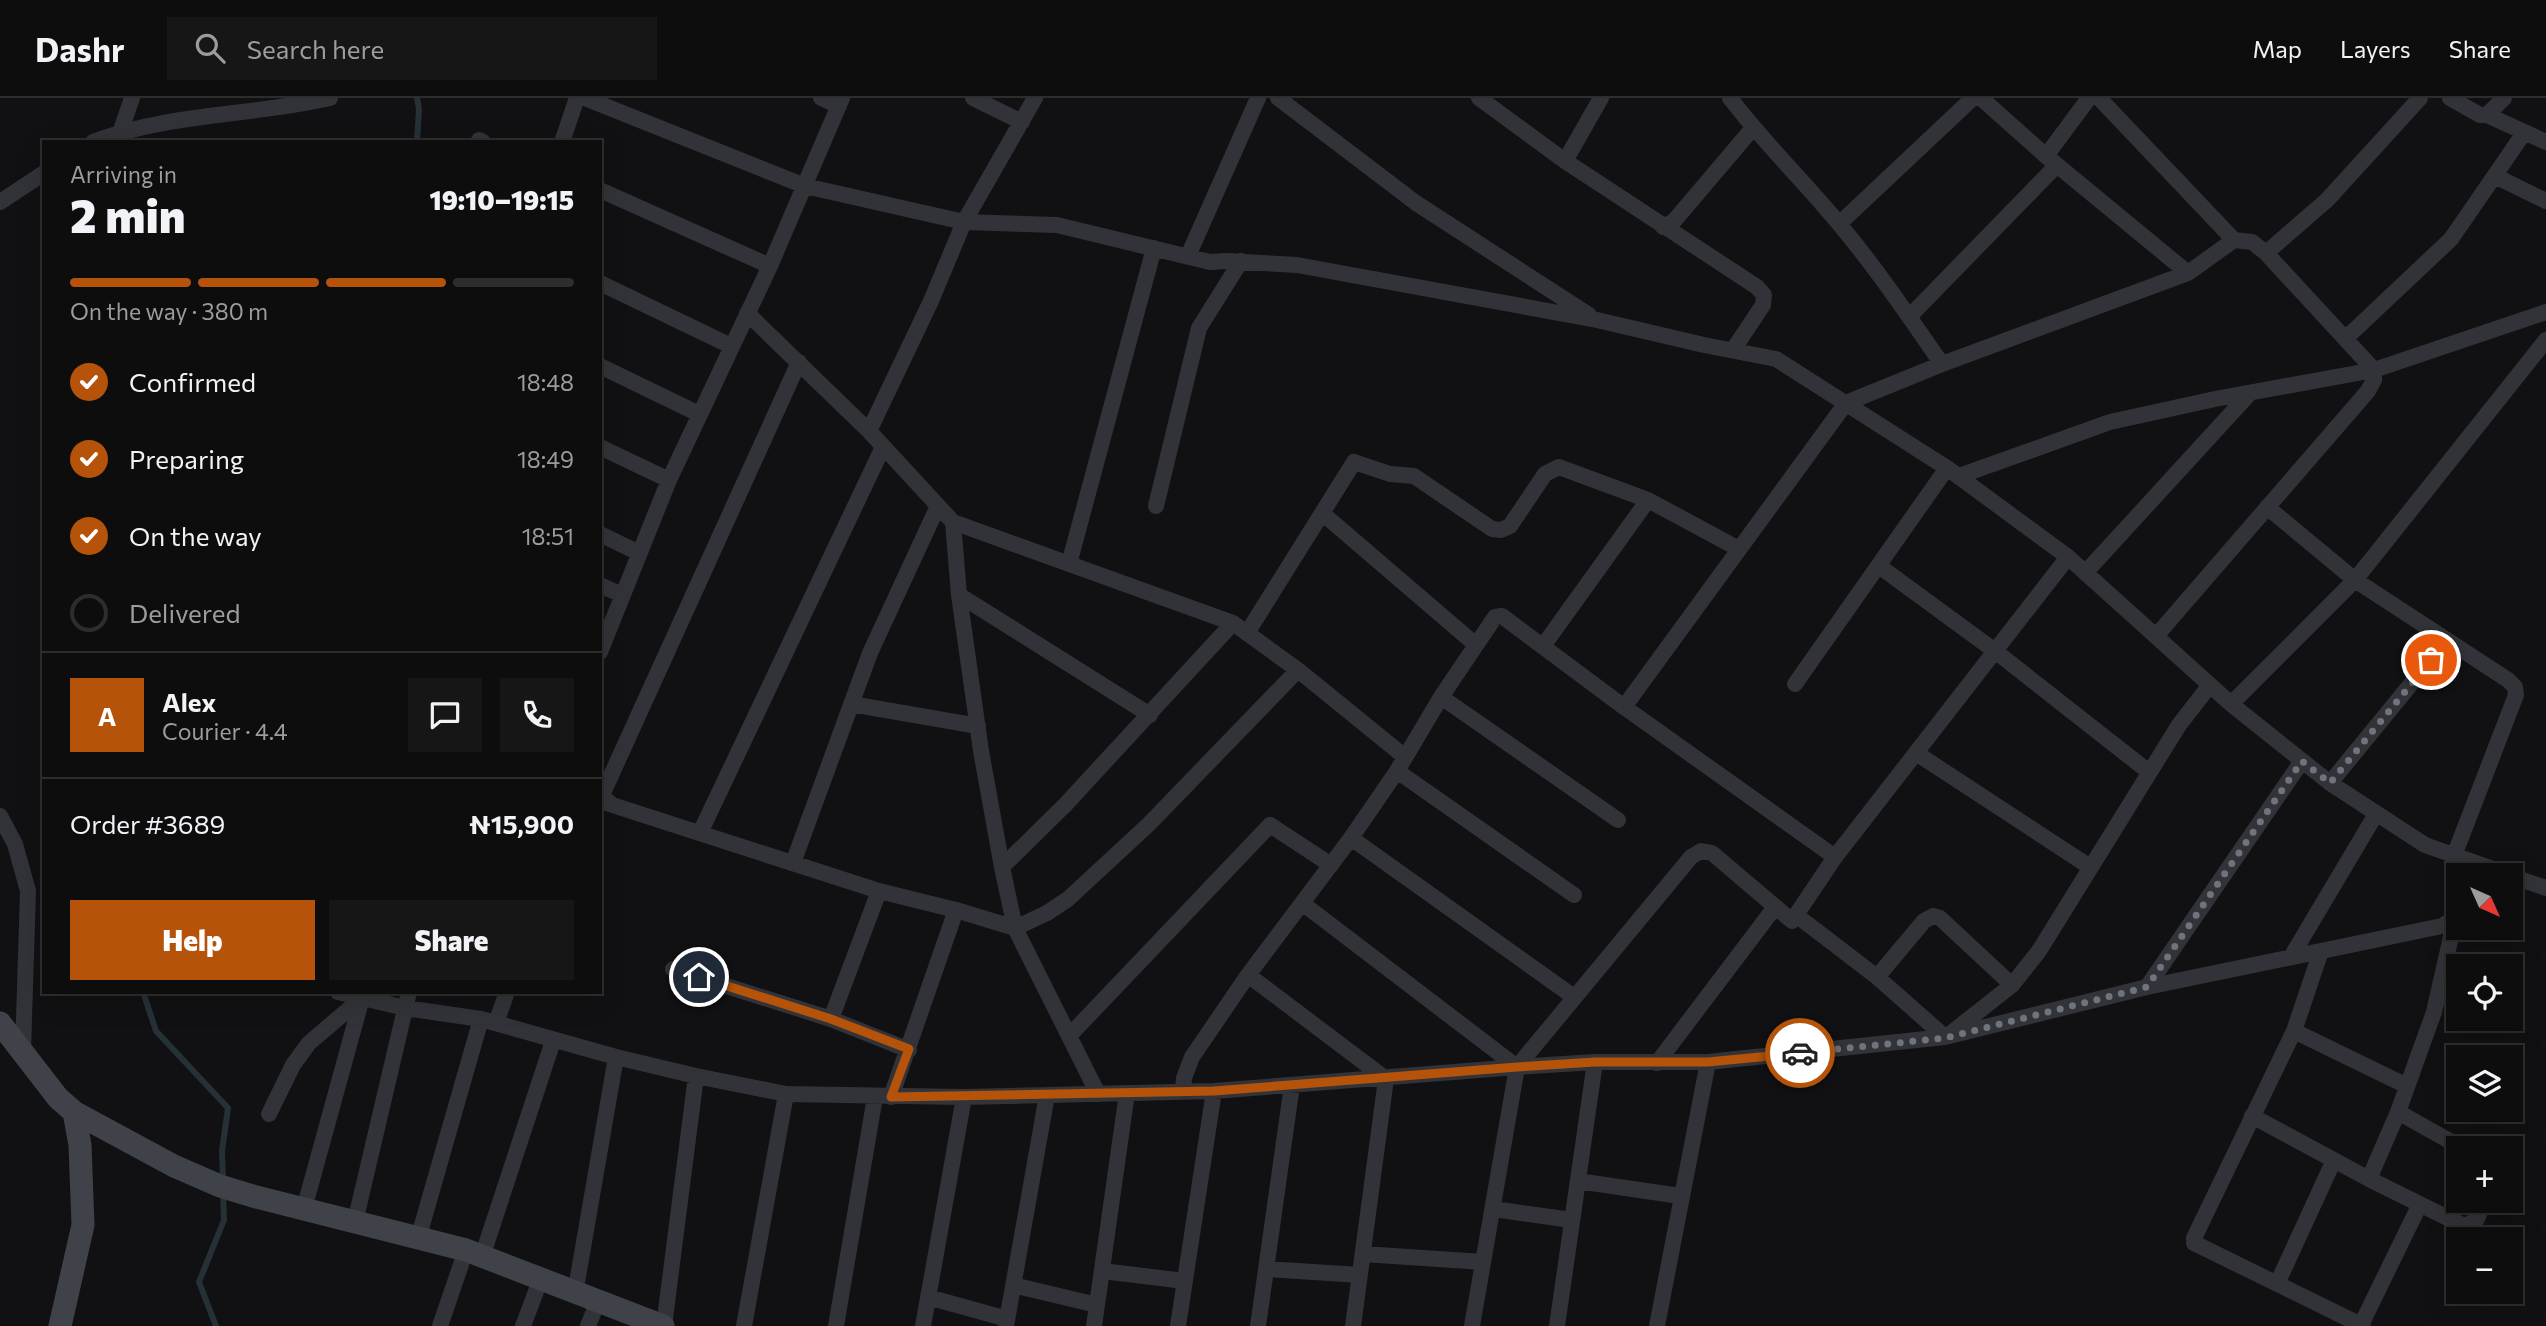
<!DOCTYPE html>
<meta charset="utf-8">
<style>
body{margin:0;font-family:Commissioner,sans-serif;background:#161617;color:#f1f3f6;height:100vh;display:flex;flex-direction:column;font-size:26px;white-space:nowrap}
*{box-sizing:border-box;margin:0}
p{font-size:23px;color:#9a9c9e}
.icon{flex:none;width:38px;height:38px;fill:none;stroke:currentColor;stroke-width:2;stroke-linecap:round;stroke-linejoin:round}
.map{position:relative;flex:1;overflow:hidden}
.panel{position:absolute;left:42px;top:42px;width:560px;height:854px;display:flex;flex-direction:column;background:#0d0d0e;border-radius:0px;box-shadow:0 7px 28px #0002,0 0 0 2px #2d2d2e}
.panel>*{flex:none}
.needle{width:46px;rotate:135deg}
.tools{position:absolute;left:2446px;top:765px;display:grid;gap:14px}
.tools a{display:grid;place-items:center;width:77px;height:77px;border-radius:0px;background:#0d0d0e;box-shadow:0 7px 28px #0002,0 0 0 2px #2d2d2e;font-size:35px}
.pin{position:absolute;display:grid;place-items:center;width:60px;height:60px;color:#fff;margin:-30px;border:4px solid #fff;border-radius:50%;box-shadow:0 2px 7px #0007}
.courier{position:absolute;display:grid;place-items:center;width:70px;height:70px;margin:-35px;border:5px solid #b45309;border-radius:50%;background:#fff;color:#222;box-shadow:0 2px 9px #0007}
.overview em{font-style:normal;font-weight:800}
.overview div{display:flex;flex-direction:column-reverse}
.overview{display:flex;align-items:center;justify-content:space-between;height:119px;padding:0 28px}
h1{font-size:46px;font-weight:800;line-height:52px}
.bar{display:grid;grid-template-columns:repeat(4,1fr);gap:10px 7px;align-content:center;height:84px;padding:0 28px}
.bar i{height:9px;border-radius:5px;background:#2d2d2e}
.bar .current{background:#b45309}
.bar p{grid-column:span 4}
.line{display:flex;align-items:center;gap:18px;padding:0 28px;border-top:2px solid #2d2d2e}
.line div{flex:1}
.round{display:grid;place-items:center;flex:none;width:74px;height:74px;border-radius:0px;background:#161617}
ol{padding:0 28px;list-style:none}
li{display:flex;align-items:center;gap:21px;height:77px}
li p{margin-inline-start:auto}
li .icon{padding:7px;border-radius:50%;background:#b45309;color:#fff;stroke-width:4}
li:last-child{color:#9a9c9e}
li i{width:38px;height:38px;border:4px solid #2d2d2e;border-radius:50%}
.button{display:flex;gap:14px;margin-top:auto;padding:14px 28px}
.button a{flex:1;height:80px;border-radius:0px;background:#b45309;color:#fff;font-size:28px;font-weight:800;line-height:80px;text-align:center}
.button a+a{background:#161617;color:#f1f3f6}
header{display:flex;align-items:center;gap:42px;box-sizing:border-box;height:98px;padding:0 35px;background:#0d0d0e;border-bottom:2px solid #2d2d2e}
header strong{font-size:33px}
nav{display:flex;gap:38px;margin-inline-start:auto;font-size:24px}
.search{width:490px;height:63px;background:#161617;display:flex;align-items:center;gap:18px;box-sizing:border-box;padding:0 24px;border-radius:0px;color:#9a9c9e;font-size:26px}
.map>svg:first-child{display:block}
.lines{fill:none;stroke-linecap:round;stroke-linejoin:round}
.stream{stroke:#263037;stroke-width:6}
.street{stroke:#323338;stroke-width:16}
.secondary{stroke:#3f4248;stroke-width:23}
.done{stroke:#6f737c;stroke-width:7;stroke-dasharray:0 12.6}
.route{stroke:#b45309;stroke-width:9}
</style>
<header>
<strong>Dashr</strong>
<div class="search"><svg class="icon" aria-label="search" viewBox="0 0 24 24"><circle cx="10" cy="10" r="6"/><path d="M15 15l6 6"/></svg>Search here</div>
<nav><a>Map</a><a>Layers</a><a>Share</a></nav>
</header>
<div class="map">
<svg width="2546" height="1228" viewBox="0 0 2546 1228">
<rect width="100%" height="100%" fill="#111113"/>
<g class="lines">
<!-- stream -->
<path class="stream" d="M417,0l2,11 -2,33
M143,894l13,39 72,77 -6,43 1,29
M216,1228l-17,-44 25,-62 -1,-29"/>
<!-- street -->
<path class="street" d="M585,0l220,88 159,36 93,3 153,37 16,-1 71,4 300,55 107,25 72,14 171,109 121,89 163,147 99,79 95,62 85,30
M821,0l18,8
M973,0l49,24
M1278,0l138,105 173,112
M1479,0l86,63 192,126 7,8 -1,10 -30,45
M1730,0c34,45 74,83 110,127 37,44 69,92 102,139
M1981,0l65,58 142,117
M2099,0l135,142
M2450,0l30,17h7l59,27
M2487,17l17,-17
M120,35l12,-35
M479,42l4,2
M93,44c75,-29 159,-26 237,-44
M562,44l15,-44
M2046,58l43,-58
M1565,63l36,-63
M2495,78l51,25
M600,92l170,76
M0,104l44,-29
M1839,126l134,-126
M1663,129l11,-6 79,-93
M2266,155l61,-53 93,-102
M1188,158l70,-158
M600,185l131,63
M747,215l122,118 84,91 280,101 65,47 107,87
M1909,219l148,-152
M2345,241l106,-100 73,-106
M600,268l99,48
M869,333l62,-130 33,-79 71,-124
M600,349l69,33
M1959,378l151,-54 105,-23 159,-29 172,-58
M1156,408l43,-178 42,-67
M2267,409l88,73 153,100 7,7 1,8 -62,161
M1322,415l154,132
M953,424l6,73 22,156 21,116 13,61 83,166
M600,436l39,19
M1069,466l85,-316
M1879,468l116,85 154,121
M2085,475l165,-180
M600,487l22,10
M959,497l191,120
M1247,535l107,-171 36,12 24,2 78,53 9,1 9,-4 35,-52 14,-7 89,33 91,49
M1543,548l105,-146
M600,554l69,-172 101,-214 72,-168
M1795,586l152,-216
M1441,599l177,123
M851,606l127,22
M2231,606l124,-124 191,-240
M1624,609l222,-304 96,-39 246,-91 46,-33 18,2 14,11 108,117v10l-6,11 -212,245
M1916,655l174,114
M1397,673l177,124
M2330,685l117,-143
M600,703l279,90 77,19 59,18 32,-15 21,-14 81,-75 149,-154
M610,705l-6,-4 -1,-6 196,-431
M0,718l15,28 13,47 -5,160
M700,735l183,-386
M1351,740l223,159
M793,765l77,-210 68,-147
M1002,769l64,-63 167,-181
M2511,778l35,12
M1302,805l215,164
M1796,817l81,62 68,60
M2321,853l-27,80 -100,207v5l169,83
M2291,859l85,-143
M673,871l158,50 78,31
M1248,877l138,104 -33,247
M1877,879l47,-56 9,-5 7,2 72,67
M2147,889l155,-226
M338,894l67,16 76,11 135,38 80,19 90,18 178,3 250,-6 303,-24 78,-5h113l237,-25 202,-50 295,-61 17,-10
M831,921l48,-128
M496,925l11,-31
M2294,933l113,55
M1950,936l62,-49 27,-34 140,-226 31,-40
M1069,938l201,-211 61,40
M1657,965l118,-156
M1183,993l1,-13 8,-21 56,-82 103,-137 46,-67 44,-74 54,-80 7,-1 122,91 211,150
M891,999l65,-187
M2398,1014l64,36
M269,1016l24,-49 16,-22 53,-45
M2252,1018l117,63 95,47 12,-5 9,-21
M2369,1081l29,-67 36,-100 21,-93
M1578,1083l102,15
M304,1111l58,-211
M1493,1111l79,11
M355,1124l54,-230
M418,1141l63,-220
M1363,1156l120,8
M482,1159l71,-216
M1267,1171l93,6
M1102,1173l83,10
M2277,1186l57,-124
M1013,1187l84,20
M575,1196l41,-237
M928,1199l79,22
M2361,1227l59,-121
M440,1228l26,-76
M523,1228l18,-48
M588,1228l10,-25
M664,1228l32,-250
M744,1228l42,-232
M836,1228l39,-229
M923,1228l41,-229
M1006,1228l41,-231
M1094,1228l33,-233
M1178,1228l36,-235
M1258,1228l34,-241
M1472,1228l45,-259 174,-210 10,-6 11,2 80,68 43,-64 233,-300
M1557,1228l38,-264
M1657,1228l51,-264"/>
<!-- secondary -->
<path class="secondary" d="M0,925l58,75 16,14 100,54 46,20 36,11 210,53 197,76
M60,1228l23,-101 -3,-80 -6,-33"/>
</g>
<g class="lines">
<!-- done -->
<path class="done" d="M1800,955l145,-15 202,-51 155,-226 28,22 101,-123"/>
<!-- route -->
<path class="route" d="M699,879l132,42 78,30 -18,48 323,-6 303,-24 78,-5h113l92,-9"/>
</g>
</svg>
<div class="tools">
<a><svg class="needle" viewBox="-14 -14 28 28"><path d="M0-13l5 13h-10z" fill="#e53935"/><path d="M0 13l5-13h-10z" fill="#9a9c9e"/></svg></a>
<a><svg class="icon" aria-label="locate" viewBox="0 0 24 24"><circle cx="12" cy="12" r="6"/><path d="M12 2v4M12 18v4M2 12h4M18 12h4"/></svg></a>
<a><svg class="icon" aria-label="layers" viewBox="0 0 24 24"><path d="M12 4l9 5-9 5-9-5zM3 14l9 5 9-5"/></svg></a>
<a>+</a>
<a>−</a>
</div>
<div class="pin" style="left:2431px;top:562px;background:#ea580c"><svg class="icon" aria-label="bag" viewBox="0 0 24 24"><path d="M5 8h14l-1 12H6zM9 8a3 3 0 0 1 6 0"/></svg></div>
<div class="pin" style="left:699px;top:879px;background:#1f2937"><svg class="icon" aria-label="home" viewBox="0 0 24 24"><path d="M3 11l9-7 9 7M6 9v11h12V9"/></svg></div>
<div class="courier" style="left:1800px;top:955px"><svg class="icon" aria-label="car" viewBox="0 0 24 24"><path d="M5 17H2v-5l4-1 3-4h7l3 4 3 1v5h-3M9 17h6M6 11h13"/><circle cx="7" cy="17" r="2"/><circle cx="17" cy="17" r="2"/></svg></div>
<section class="panel">
<div class="overview"><div><h1>2 min</h1><p>Arriving in</p></div><em>19:10–19:15</em></div>
<div class="bar"><i class="current"></i><i class="current"></i><i class="current"></i><i></i><p>On the way · 380 m</p></div>
<ol>
<li><svg class="icon" aria-label="check" viewBox="0 0 24 24"><path d="M5 12l5 5 9-10"/></svg>Confirmed<p>18:48</p></li>
<li><svg class="icon" aria-label="check" viewBox="0 0 24 24"><path d="M5 12l5 5 9-10"/></svg>Preparing<p>18:49</p></li>
<li><svg class="icon" aria-label="check" viewBox="0 0 24 24"><path d="M5 12l5 5 9-10"/></svg>On the way<p>18:51</p></li>
<li><i></i>Delivered</li>
</ol>
<div class="line" style="height:126px"><b class="round" style="background:#b45309;color:#fff">A</b><div><b>Alex</b><p>Courier · 4.4</p></div><a class="round"><svg class="icon" aria-label="chat" viewBox="0 0 24 24"><path d="M4 5h16v11H9l-5 4z"/></svg></a><a class="round"><svg class="icon" aria-label="phone" viewBox="0 0 24 24"><path d="M5 4h4l2 5-3 2q2 4 5 5l2-3 5 2v4C11 20 4 13 5 4z"/></svg></a></div>
<div class="line" style="height:91px"><div>Order #3689</div><b>₦15,900</b></div>
<div class="button"><a>Help</a><a>Share</a></div>
</section>
</div>
